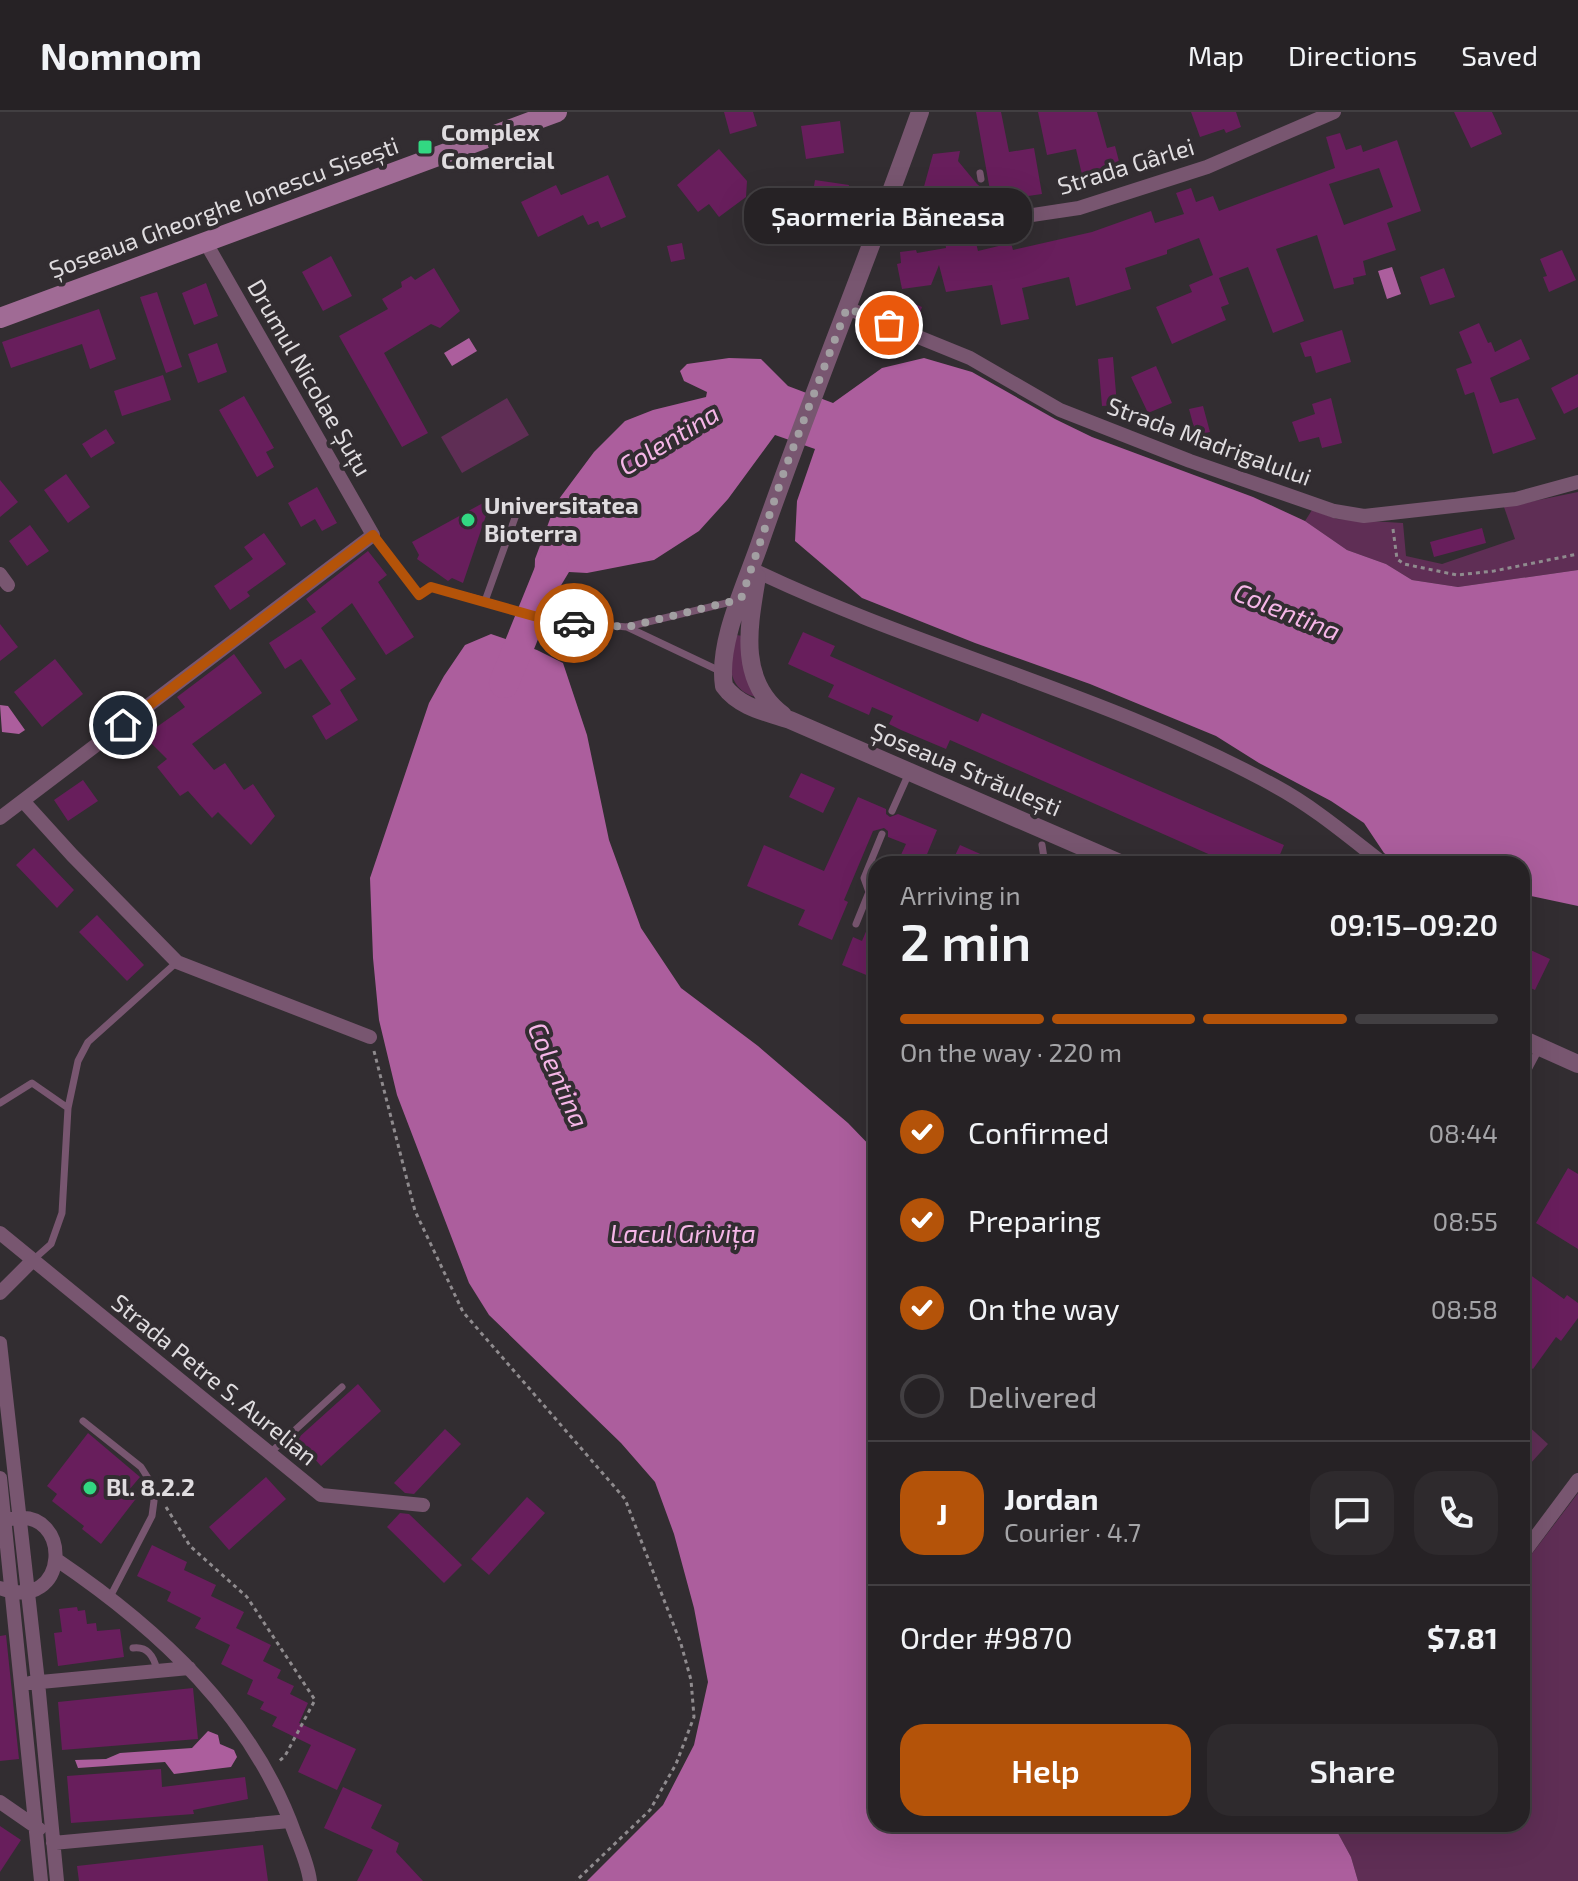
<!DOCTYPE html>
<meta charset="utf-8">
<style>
body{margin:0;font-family:"Exo 2",sans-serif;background:#2e2a2d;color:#f1f3f6;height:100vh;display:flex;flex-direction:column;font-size:30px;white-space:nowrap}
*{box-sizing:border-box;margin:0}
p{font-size:26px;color:#a4a4a7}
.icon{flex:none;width:44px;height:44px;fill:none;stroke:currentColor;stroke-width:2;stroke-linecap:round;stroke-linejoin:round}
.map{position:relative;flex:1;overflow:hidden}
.drawer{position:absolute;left:868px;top:744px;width:662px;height:976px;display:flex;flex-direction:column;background:#262225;border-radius:24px;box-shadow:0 8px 32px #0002,0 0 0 2px #423f42}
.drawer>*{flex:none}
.pin{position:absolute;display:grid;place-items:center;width:68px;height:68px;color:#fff;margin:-34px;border:4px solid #fff;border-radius:50%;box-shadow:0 2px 8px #0007}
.courier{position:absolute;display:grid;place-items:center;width:80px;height:80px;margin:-40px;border:6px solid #b45309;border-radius:50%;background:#fff;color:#222;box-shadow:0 2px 10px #0007}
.bubble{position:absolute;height:56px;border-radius:24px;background:#262225;box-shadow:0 8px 32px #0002,0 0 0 2px #423f42;font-size:26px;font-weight:600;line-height:56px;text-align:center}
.summary em{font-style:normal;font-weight:600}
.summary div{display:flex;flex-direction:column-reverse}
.summary{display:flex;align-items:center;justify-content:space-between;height:136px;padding:0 32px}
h1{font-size:52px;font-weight:600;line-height:60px}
.bar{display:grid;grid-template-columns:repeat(4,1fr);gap:12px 8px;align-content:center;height:96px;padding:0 32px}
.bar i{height:10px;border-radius:6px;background:#423f42}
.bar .on{background:#b45309}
.bar p{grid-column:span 4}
.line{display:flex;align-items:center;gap:20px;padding:0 32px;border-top:2px solid #423f42}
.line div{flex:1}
.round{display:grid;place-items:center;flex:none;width:84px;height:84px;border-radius:24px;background:#2e2a2d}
ol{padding:0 32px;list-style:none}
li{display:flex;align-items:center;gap:24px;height:88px}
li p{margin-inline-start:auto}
li .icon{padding:8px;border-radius:50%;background:#b45309;color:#fff;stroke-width:4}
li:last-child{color:#a4a4a7}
li i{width:44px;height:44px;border:4px solid #423f42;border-radius:50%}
.button{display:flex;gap:16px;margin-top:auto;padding:16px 32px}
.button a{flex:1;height:92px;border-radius:24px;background:#b45309;color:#fff;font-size:32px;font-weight:600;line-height:92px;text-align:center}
.button a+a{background:#2e2a2d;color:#f1f3f6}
header{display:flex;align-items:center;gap:48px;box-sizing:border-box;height:112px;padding:0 40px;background:#262225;border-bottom:2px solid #423f42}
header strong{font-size:38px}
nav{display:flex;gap:44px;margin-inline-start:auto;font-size:28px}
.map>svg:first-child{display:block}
.green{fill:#5f2e55}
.water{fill:#ac5e9d}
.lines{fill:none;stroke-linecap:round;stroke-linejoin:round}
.river{stroke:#ac5e9d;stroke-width:30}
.building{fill:#681e5c;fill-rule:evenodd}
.path{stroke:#8f8b8e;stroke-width:3;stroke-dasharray:4 4;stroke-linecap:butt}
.service{stroke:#785670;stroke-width:7}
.minor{stroke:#785670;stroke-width:14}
.tertiary{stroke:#785670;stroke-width:18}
.secondary{stroke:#a06b95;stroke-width:20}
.done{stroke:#a29fa2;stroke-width:8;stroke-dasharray:0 14.4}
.route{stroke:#b45309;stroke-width:10}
.poi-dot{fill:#32d882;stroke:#322d31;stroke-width:3}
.labels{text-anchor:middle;stroke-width:8;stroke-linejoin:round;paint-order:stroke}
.poi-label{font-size:24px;font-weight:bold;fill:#dfdcdf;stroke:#322d31;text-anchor:start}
.street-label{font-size:24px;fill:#dfdcdf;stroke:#322d31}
.water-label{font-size:26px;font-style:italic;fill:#f5b6e7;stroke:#322d31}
</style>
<header>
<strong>Nomnom</strong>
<nav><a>Map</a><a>Directions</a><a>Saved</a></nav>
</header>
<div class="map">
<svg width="1578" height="1769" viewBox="0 0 1578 1769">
<rect width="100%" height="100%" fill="#322d31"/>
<!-- green -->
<path class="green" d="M507,286l22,37 -67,38 -21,-36z
M1578,380v78l-120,17 -46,-7 -26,-16 -39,-14 -42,-29 7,-11 25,9 66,4 3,33 36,8 73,-25 -11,-32z
M736,523l7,1 13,61c-29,-7 -30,-38 -20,-62z
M1523,1309l25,23 -26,29v-50z
M1578,1381v388h-220l-7,-24 -18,-33h189v-257z"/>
<!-- water -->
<path class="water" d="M1392,155l9,27 -14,5 -9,-28z
M469,226l8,13 -25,15 -8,-13z
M729,246l32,1 27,27 45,17 49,-35 42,-10 48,14 83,47 37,18 161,60 52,24 42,29 39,14 26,16 46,7 120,-17v336l-56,-12v-30h-122l-16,-11 -20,-30 -33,-22 -72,-38 -43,-27 -126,-52 -115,-41 -113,-45 -67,-57 2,-40 18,-52 -40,-14 -47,64 -29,32 -45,29 -67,13 -18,-1 -18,30 -17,-9 1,-34 21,-56 38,-51 31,-31 28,-11 53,-13 1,-5 -23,-11 -4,-10 7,-7z
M491,522l46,16 26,13 24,72 22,105 32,88 40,60 77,58 90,77 28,29v672h457l18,33 7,24h-771l76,-76 31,-60 14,-63 -14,-74 -20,-74 -19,-52 -34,-39 -132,-128 -20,-32 -72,-188 -18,-75 -6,-62 -3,-80 59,-175 15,-27 21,-31z
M0,593l8,1 17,24 -6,4 -17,-2z
M208,1619l10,4 2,9 14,6 3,7 -6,10 -57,7 -9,-12 -87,6 -3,-8 31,-1 14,-6 72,-5z"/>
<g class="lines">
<!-- river -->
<path class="river" d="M504,571l50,-123"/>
</g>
<!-- building -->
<path class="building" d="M724,0h29l4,14 -27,8z
M976,0h25l8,40 25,-4 8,46 -50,7 -6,-5 -5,2 -1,5 -53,10 -1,-8 -6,-4 13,-47 27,-3 -2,10 19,23 14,12z
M1038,0h59l10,36 8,-2 6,23 -38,10 -7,-30 -29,6z
M1191,0h45l5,15 -15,6 -2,-4 -24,8z
M1454,0h38l10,22 -31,14z
M840,9l4,32 -38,6 -5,-33z
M1340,21l6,17 15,-5 2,7 34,-12 24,71 -34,12 9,27 -33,11 3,14 -13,3 1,6 -20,5 -17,-54 -41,14 28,72 -31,12 -25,-66 -29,11 10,26 -8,3 5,13 -54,24 -16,-37 36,-15 -3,-7 24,-10 -14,-37 -32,12v4l-42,14 6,21 -41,13 -14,4 -7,-29 -47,11 7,31 -28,6 -9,-40 -46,7 -7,-27 -8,20 -29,4 -5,-25 4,-1 -1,-11 16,-2 1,3 29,-5 -1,-7 24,-3 1,6 6,-1 2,8 33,-8 2,7 79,-18 59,-21 4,12 29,-9 -8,-21 15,-5 5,14 17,-6 6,15 116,-43 -9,-31zM1379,56l14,39 -49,18 -15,-41z
M719,37l28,32 -1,16 -27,20 -10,-13 -11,8 -21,-27z
M608,63l18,42 -25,11 -3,-7 -10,4 -5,-10 -45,22 -17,-35 35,-17 5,10z
M815,68l34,5 -6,37 -34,-6z
M682,131l3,16 -14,3 -4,-16z
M1562,138l14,30 -27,12 -6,-15 4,-1 -7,-17z
M331,144l21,40 -29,15 -21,-39z
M434,156l26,43 -20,17 -9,-4 -47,29 44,80 -26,14 -63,-111 49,-27 -6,-10 20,-12 -1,-5 10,-6 4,4z
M1444,156l11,29 -25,8 -10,-28z
M206,171l12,33 -24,9 -12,-32z
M157,180l25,75 -16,6 -26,-76z
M894,184l28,11 -5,13 -28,-11z
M99,197l17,50 -26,10 -8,-25 -71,24 -9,-26z
M1479,211l9,20 3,-1 4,10 26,-13 9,20 -40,19 10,25 18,-5 18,41 -43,15 -19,-62 -9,3 -9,-26 16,-6 -13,-31z
M1342,218l9,32 -35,11 -5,-17 -6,1 -5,-14z
M217,231l10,29 -29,11 -10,-29z
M1113,245l4,48 -15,1 -4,-47z
M1156,254l16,37 -24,10 -17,-36z
M1578,262v33l-14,7 -13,-26z
M163,263l8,25 -49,16 -8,-25z
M244,284l30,52 -8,4 8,15 -17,10 -38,-67z
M1331,286l11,45 -20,5 -3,-11 -20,5 -7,-20 23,-8 -3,-10z
M1203,294l7,26 -14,3 -7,-26z
M106,317l9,14 -24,15 -9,-14z
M66,362l24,33 -22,16 -24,-33z
M0,368l18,22 -18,15z
M317,375l20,36 -15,8 -7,-12 -14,8 -13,-24z
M492,386l-29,85 -11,-5 -4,3 -31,-22 2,-4 -7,-13z
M30,413l19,26 -22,15 -18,-25z
M1482,416l4,15 -52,14 -4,-15z
M264,421l22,31 -39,28 3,4 -20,14 -16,-24 39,-27 -9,-12z
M368,439l19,24 -9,7 36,55 -28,18 -34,-52 -31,25 35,51 -16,11 18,30 -32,20 -14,-24 19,-12 -30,-45 -16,10 -16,-26 47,-31 -10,-13z
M0,512l18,23 -18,14z
M803,520l32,14 -5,10 58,26 90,40 4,-9 302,132 -8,19h-45l-281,-124 -4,9 -45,-19 -12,-6 4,-8 -21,-9 -3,8 -41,-18 6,-12 -46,-21z
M234,542l28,39 -70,51 22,26 11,-7 19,27 9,-6 22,32 -24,29 -33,-33 -6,6 -24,-27 -8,5 -23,-29 10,-8 -23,-23 41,-29 -8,-10z
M55,547l28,35 -41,33 -28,-35z
M801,661l34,15 -12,25 -34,-16z
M83,668l15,21 -30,20 -14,-21z
M858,685l28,12v5l4,3 8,-3 39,16 -14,34h-13l-11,-5 7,-15 -18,-7v-6l-4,-3 -11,3 -29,69 4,2 -16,38 -34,-15 7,-15 -58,-24 17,-41 60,26z
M960,733l43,19h-52z
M34,736l40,42 -17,18 -41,-43z
M876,796v71l-34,-14 11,-28 9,4z
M97,803l47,50 -17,16 -48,-49z
M1522,834l28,13 -15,31 -13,-6z
M1568,1056l10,6v75l-42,-26z
M1522,1157l42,30 3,-4 11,8v15l-17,23 -5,-4 -23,32 -11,-8z
M358,1272l23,27 -60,55 -24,-27z
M445,1317l16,15 -47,50 -9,-1 -11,-10z
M88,1321l52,44 -11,13 9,6 -37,48 -19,-15 2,-3 -32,-25 5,-7 -10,-8z
M266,1365l20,22 -57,51 -20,-23z
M527,1385l18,16 -56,62 -18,-16z
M400,1401l9,1 53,51 -18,18 -57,-56z
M152,1433l35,17 -3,8 32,15 -5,11 33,16 -8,16 35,17 -8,16 18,9 -4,8 17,8 -4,8 18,9 -9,20 57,26 -19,41 -39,-18 13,-27 -39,-19 5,-9 -17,-8 4,-7 -17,-8 6,-14 -32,-16 9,-19 -35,-17 6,-10 -34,-17 4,-9 -34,-16z
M77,1495l1,4 7,-1 2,14 9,-1 1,8 23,-2 4,28 -66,9 -4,-33 8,-1 -3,-23z
M6,1523l13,124 -19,2v-125z
M193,1576l5,51 -136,11 -4,-48z
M161,1657l1,18 83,-10 3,22 -55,11 1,4 -123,9 -4,-47z
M343,1675l39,18 -11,23 28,15 -3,9 27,29h-66l16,-31 -49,-22z
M0,1714l21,14 -21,32z
M263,1733l5,36h-189l-2,-15z"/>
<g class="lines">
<!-- path -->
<path class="path" d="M1393,417l4,30 7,5 53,11 37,-4 84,-17
M374,939l41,160 48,101 162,187 56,145 10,36 3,37 -18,47 -26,46 -74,71
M166,1395l24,39 57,51 68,103 -30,56 -8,7"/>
<!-- service -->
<path class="service" d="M980,61l1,6
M986,90l4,20
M373,423l46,60 12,-8 54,14 36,-100
M485,489l63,19 79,7 108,-26
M627,515l95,45
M892,699l17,-38
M1042,733l3,19
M856,812l13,-32 -5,-14 18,-44
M1522,969l17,-32
M0,991l32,-20 36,25
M33,1148l18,-16 11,-31 6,-105 10,-47 10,-19 89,-80
M83,1309l58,46 12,19 1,15 -2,15 -42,81
M270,1341l72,-66
M133,1536c15,-2 21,9 24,22"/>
<!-- minor -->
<path class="minor" d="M873,127l206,-31 128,-41 127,-55
M847,196l123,50 90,52 130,51 144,50 30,5 152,-17 62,-17
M758,460c169,80 353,124 517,214 39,21 74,51 109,78
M0,462l8,11
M23,689l49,54 105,107 193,75
M0,706l373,-283 -167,-292
M0,1121l321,262 102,10
M0,1181l33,-33
M0,1231l38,339 19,199
M0,1366l41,403
M1522,1443l56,-75
M57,1448c102,69 196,156 238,274 6,15 13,31 15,47
M0,1476c71,27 73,-83 11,-69
M30,1571l159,-15
M0,1690l39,27
M53,1731l237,-22"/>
<!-- tertiary -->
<path class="tertiary" d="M920,0c-51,144 -109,284 -159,428 -14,42 -44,102 -37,146 15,21 42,26 66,34l332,144
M757,465c-8,48 -20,104 26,138
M1522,927l56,25"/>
<!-- secondary -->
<path class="secondary" d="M0,206l557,-206"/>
</g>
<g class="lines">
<!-- done -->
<path class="done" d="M574,511l53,4 114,-28 44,-130 62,-161 42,17"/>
<!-- route -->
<path class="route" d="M123,613l250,-190 46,60 12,-8 117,33 26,3"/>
</g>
<!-- markers -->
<g class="poi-dot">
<rect x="417" y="27" width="16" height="16" rx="4"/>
<circle cx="468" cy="408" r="8"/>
<circle cx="90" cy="1376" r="8"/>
</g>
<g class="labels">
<!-- poi labels -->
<g class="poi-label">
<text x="441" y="29">Complex<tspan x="441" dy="28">Comercial</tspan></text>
<text x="484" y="402">Universitatea<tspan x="484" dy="28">Bioterra</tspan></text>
<text x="106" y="1384">Bl. 8.2.2</text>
</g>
<!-- street labels -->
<g class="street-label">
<text transform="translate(1126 55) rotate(-17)" y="8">Strada Gârlei</text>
<text transform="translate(224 96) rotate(-20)" y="8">Șoseaua Gheorghe Ionescu Sisești</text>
<text transform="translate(309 266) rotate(60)" y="8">Drumul Nicolae Șuțu</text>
<text transform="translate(1209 330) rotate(20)" y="8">Strada Madrigalului</text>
<text transform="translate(966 658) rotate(23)" y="8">Șoseaua Străulești</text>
<text transform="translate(214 1268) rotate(39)" y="8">Strada Petre S. Aurelian</text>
</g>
<!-- water labels -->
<g class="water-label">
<text transform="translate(669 328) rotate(-31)" y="9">Colentina</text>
<text transform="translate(1287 500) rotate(22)" y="9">Colentina</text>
<text transform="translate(558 963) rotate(66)" y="9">Colentina</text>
<text x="683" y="1131">Lacul Grivița</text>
</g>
</g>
</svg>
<div class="pin" style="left:889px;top:213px;background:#ea580c"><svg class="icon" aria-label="bag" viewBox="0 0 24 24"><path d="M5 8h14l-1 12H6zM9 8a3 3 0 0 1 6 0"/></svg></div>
<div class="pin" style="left:123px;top:613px;background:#1f2937"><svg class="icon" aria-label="home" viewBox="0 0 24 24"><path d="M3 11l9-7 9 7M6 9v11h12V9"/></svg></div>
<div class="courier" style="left:574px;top:511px"><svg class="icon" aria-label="car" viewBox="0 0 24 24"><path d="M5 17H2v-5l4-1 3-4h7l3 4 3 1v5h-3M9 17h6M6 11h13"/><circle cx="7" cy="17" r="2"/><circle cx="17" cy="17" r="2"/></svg></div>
<div class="bubble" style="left:744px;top:76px;width:288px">Șaormeria Băneasa</div>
<section class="drawer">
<div class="summary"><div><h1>2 min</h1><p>Arriving in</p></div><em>09:15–09:20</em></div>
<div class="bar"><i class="on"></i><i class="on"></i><i class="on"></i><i></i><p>On the way · 220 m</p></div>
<ol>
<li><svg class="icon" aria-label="check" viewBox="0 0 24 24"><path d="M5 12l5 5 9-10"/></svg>Confirmed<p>08:44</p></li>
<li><svg class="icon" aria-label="check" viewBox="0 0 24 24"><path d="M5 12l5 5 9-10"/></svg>Preparing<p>08:55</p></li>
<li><svg class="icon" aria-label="check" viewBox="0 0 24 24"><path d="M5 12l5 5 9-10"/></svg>On the way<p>08:58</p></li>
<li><i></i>Delivered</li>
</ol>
<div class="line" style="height:144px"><b class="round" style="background:#b45309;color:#fff">J</b><div><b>Jordan</b><p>Courier · 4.7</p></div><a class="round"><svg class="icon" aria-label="chat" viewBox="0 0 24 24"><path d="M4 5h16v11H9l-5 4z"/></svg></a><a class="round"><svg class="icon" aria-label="phone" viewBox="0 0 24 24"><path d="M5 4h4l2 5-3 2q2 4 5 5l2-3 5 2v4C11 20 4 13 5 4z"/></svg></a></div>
<div class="line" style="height:104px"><div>Order #9870</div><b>$7.81</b></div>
<div class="button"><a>Help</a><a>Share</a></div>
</section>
</div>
